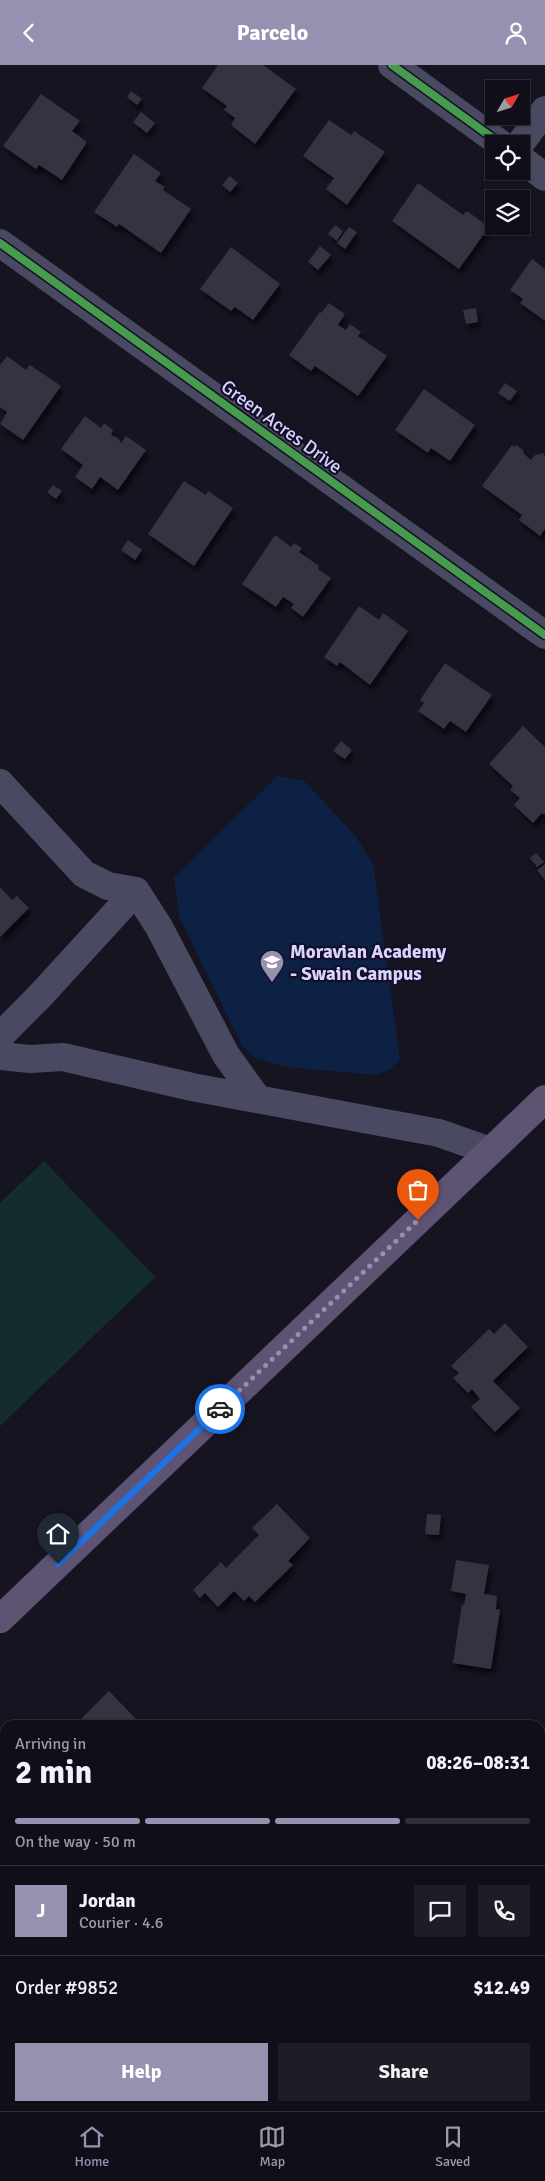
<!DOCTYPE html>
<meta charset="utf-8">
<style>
body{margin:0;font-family:Signika,sans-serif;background:#1e1d26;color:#f1f3f6;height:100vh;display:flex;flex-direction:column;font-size:19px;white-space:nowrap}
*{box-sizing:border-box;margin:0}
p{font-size:16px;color:#9c9ca2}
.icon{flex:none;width:28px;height:28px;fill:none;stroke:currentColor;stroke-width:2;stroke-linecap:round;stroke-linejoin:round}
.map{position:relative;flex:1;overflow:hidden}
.details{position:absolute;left:0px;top:1655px;width:545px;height:391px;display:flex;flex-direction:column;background:#100f19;border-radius:15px 15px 0 0;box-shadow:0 1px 4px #0004,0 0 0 1px #302f38}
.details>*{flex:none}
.needle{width:32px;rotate:51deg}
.controls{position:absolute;left:485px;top:15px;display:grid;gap:10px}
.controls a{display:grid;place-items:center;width:45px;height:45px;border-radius:0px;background:#100f19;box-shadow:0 1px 4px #0004,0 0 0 1px #302f38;font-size:25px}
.pin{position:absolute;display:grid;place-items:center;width:42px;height:42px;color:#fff;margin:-51px -21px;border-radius:50% 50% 50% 0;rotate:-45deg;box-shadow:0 0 5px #0007}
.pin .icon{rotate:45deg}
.courier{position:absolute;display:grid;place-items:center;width:50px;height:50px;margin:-25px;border:4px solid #1a73e8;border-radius:50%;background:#fff;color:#222;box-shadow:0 1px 6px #0007}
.overview em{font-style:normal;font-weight:700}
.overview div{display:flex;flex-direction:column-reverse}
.overview{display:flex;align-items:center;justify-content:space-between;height:85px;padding:0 15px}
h1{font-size:32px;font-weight:700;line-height:38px}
.bar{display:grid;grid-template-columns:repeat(4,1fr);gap:8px 5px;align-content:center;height:60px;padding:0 15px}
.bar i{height:6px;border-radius:4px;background:#302f38}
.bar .selected{background:#9591b1}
.bar p{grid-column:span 4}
.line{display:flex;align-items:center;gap:12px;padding:0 15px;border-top:1px solid #302f38}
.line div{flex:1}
.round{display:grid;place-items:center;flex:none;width:52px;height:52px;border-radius:0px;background:#1e1d26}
.primary-button{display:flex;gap:10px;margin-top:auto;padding:10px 15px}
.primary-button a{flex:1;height:58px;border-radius:0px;background:#9591b1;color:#fff;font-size:20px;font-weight:700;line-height:58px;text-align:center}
.primary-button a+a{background:#1e1d26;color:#f1f3f6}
header{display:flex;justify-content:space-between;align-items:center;height:65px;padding:0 15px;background:#9591b1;color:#fff;font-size:22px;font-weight:700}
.tabs{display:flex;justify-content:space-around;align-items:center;height:70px;border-top:1px solid #302f38;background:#100f19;font-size:14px;color:#9c9ca2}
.tabs a{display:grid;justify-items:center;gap:2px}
.tabs .selected{color:#9591b1}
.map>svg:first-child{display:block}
.green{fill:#132c2d}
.water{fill:#0d2144}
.building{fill:#343243;filter:url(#shadow)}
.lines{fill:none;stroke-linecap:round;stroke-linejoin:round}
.minor{stroke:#4a4962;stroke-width:28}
.major{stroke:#5e5373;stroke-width:28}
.cycleway-casing{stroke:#130f26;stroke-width:11}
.cycleway{stroke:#469c4c;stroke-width:8}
.done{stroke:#9591b1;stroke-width:5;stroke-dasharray:0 9}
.route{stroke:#1a73e8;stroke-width:6}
.labels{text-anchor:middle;stroke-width:4.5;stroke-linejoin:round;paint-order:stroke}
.street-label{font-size:19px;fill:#d9d4ff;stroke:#130f26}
.poi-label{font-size:19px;font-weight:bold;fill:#d9d4ff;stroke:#130f26;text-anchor:start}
</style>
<header><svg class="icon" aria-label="back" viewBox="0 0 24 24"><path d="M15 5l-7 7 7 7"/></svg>Parcelo<svg class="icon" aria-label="person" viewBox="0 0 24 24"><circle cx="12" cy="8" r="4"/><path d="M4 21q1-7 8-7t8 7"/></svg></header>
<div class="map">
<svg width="545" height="2046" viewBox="0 0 545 2046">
<defs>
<filter id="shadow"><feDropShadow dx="3" dy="5.5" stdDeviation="2.5" flood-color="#0009"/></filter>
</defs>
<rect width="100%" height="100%" fill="#161421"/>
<!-- green -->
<path class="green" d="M44,1096l111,116 -155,149v-223z"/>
<!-- water -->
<path class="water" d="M278,711l26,5 50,53 19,30 27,195 -11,11 -13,5 -90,-8 -31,-9 -13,-12 -63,-130 -5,-39z"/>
<!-- building -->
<path class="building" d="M218,0h45l33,24 -41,55 -24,-19 4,-7 -11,-8 3,-4 -25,-18z
M131,26l11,8 -5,6 -10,-8z
M41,29l39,27 -8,10 15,11 -25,38 -23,-15 -3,4 -33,-23z
M141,47l14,11 -8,10 -14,-11z
M329,55l22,15 3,-4 31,21 -38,53 -21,-16 8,-11 -31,-22z
M134,89l27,19 -6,8 10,6 -2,3 28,19 -30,44 -42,-29 -2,3 -23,-15z
M230,111l8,7 -8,9 -8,-7z
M418,118l45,32 4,-4 22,16 -30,42 -67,-48z
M335,160l8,6 -6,10 -9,-7z
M349,162l8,5 -12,17 -8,-6z
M320,181l11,9 -13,15 -10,-8z
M231,182l49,37 -27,36 -18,-13 -4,4 -31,-22z
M532,194l13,10v52l-25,-18 3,-4 -13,-9z
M329,238l16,11 -7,11 8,5 4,-6 11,8 -3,4 29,20 -29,40 -43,-30 -4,5 -22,-16 31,-43 1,1z
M476,243l2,14 -12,2 -3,-14z
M7,291l19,14 4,-5 31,21 -38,54 -23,-16 7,-12 -7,-5v-42z
M505,318l12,8 -7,10 -12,-8z
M424,324l51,36 -25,36 -19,-13 -3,5 -33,-23z
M85,351l16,12 3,-5 9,7 -2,5 7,3 3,5 5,-7 20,14 -28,40 -18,-13 -8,12 -17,-12 8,-12 -22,-16z
M512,380l3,2 1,-2 8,6 -1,2 8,7 4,-5 8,-2 2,3v73l-5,7 -21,-16 3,-5 -40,-29z
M184,416l22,14 2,-4 25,17 -39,58 -46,-32z
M53,420l9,6 -6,8 -9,-7z
M275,470l16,12 3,-4 8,5 -3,4 20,14 -1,3 13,9 -28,39 -12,-9 3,-4 -11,-7 -7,10 -34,-23z
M128,475l14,10 -7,10 -14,-10z
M359,541l20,14 4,-7 25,18 -38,54 -30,-23 -3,4 -13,-9z
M445,598l47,32 -26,37 -16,-11 -6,8 -26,-18 6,-8 -4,-3z
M523,661l22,21v68l-3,-2 -9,10 -19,-18 6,-7 -10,-8 3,-4 -24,-22z
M341,676l11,9 -7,9 -12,-8z
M536,788l8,9 -7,5 -7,-9z
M545,799v16l-8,-10z
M0,822l12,13 5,-4 12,12 -29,29z
M505,1258l23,24 -35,34 27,27 -25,24 -24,-25 9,-8 -8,-10 -4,4 -15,-15 6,-5 -8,-7 38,-37 5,5z
M277,1439l33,34 -22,23 5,4 -38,37 -6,-6 -5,5 -10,-10 -16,16 -13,-14 -5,5 -7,-8 28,-28 5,6 33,-33 -7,-7z
M427,1449l14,1 -2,20 -14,-1z
M456,1495l33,5 -5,29 13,2 -1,13 4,1 -9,59 -38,-6 9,-59 2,1 2,-11 -15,-3z
M109,1626l28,29 -5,5h-57z
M326,2041h49l-1,5h-48z"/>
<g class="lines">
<!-- minor -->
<path class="minor" d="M392,0l109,79
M520,79l25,-34
M521,94l24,18
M0,178l545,392
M0,718l84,91 24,12 28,5 23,36 67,128 31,43
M0,971l39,-39 97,-106
M0,991l30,3 33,-2 129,30 247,46 51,18
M540,1901l5,-38
M521,2046v-5"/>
<!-- major -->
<path class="major" d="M0,1554l545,-520"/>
<defs>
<path id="cycleway" d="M392,0l109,79
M0,178l545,392"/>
</defs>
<!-- cycleway casing -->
<use href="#cycleway" class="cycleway-casing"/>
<!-- cycleway -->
<use href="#cycleway" class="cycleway"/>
</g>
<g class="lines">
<!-- done -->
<path class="done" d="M220,1344l198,-189"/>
<!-- route -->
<path class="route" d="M58,1499l162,-155"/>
</g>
<!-- icons -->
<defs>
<symbol id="school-pin" viewBox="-11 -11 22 30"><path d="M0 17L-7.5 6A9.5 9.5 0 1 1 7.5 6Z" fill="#9591b1" stroke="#130f26"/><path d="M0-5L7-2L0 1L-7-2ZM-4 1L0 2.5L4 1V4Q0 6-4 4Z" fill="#fff"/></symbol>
</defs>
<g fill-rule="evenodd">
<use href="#school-pin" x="258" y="883" width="28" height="38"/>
</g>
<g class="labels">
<!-- street labels -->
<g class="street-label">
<text transform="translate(282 361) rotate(36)" y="7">Green Acres Drive</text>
</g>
<!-- poi labels -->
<g class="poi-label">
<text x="290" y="893">Moravian Academy<tspan x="290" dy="22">- Swain Campus</tspan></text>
</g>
</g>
</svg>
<div class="controls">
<a><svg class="needle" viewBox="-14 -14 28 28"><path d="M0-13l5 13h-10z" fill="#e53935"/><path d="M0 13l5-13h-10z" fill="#9c9ca2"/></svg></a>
<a><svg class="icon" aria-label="locate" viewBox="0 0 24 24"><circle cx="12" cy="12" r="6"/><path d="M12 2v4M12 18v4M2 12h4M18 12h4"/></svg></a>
<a><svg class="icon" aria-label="layers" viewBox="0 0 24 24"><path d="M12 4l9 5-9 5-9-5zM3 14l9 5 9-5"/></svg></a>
</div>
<div class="pin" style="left:418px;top:1155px;background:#ea580c"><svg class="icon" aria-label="bag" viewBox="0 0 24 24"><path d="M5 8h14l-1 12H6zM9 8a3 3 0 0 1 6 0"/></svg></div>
<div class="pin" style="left:58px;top:1499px;background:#1f2937"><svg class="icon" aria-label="home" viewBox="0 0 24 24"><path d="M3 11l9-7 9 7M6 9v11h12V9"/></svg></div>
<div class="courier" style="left:220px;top:1344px"><svg class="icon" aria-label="car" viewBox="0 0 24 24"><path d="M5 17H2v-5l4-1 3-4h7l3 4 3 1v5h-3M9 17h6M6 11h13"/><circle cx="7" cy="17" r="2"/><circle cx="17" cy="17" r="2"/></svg></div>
<section class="details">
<div class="overview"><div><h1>2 min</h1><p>Arriving in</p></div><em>08:26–08:31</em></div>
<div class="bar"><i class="selected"></i><i class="selected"></i><i class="selected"></i><i></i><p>On the way · 50 m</p></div>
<div class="line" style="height:90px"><b class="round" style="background:#9591b1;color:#fff">J</b><div><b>Jordan</b><p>Courier · 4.6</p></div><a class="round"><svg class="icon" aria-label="chat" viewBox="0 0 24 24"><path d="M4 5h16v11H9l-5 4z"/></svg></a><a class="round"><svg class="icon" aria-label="phone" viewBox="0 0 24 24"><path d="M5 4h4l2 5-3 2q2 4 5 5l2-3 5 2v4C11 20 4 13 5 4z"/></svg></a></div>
<div class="line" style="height:65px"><div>Order #9852</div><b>$12.49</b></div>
<div class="primary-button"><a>Help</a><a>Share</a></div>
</section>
</div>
<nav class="tabs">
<a class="selected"><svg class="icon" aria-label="home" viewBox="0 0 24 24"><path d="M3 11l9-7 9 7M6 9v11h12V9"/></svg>Home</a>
<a><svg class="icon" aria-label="map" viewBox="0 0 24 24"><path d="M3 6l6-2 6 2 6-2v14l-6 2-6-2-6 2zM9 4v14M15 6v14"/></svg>Map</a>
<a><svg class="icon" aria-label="saved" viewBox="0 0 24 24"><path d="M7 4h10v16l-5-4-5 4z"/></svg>Saved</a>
</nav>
